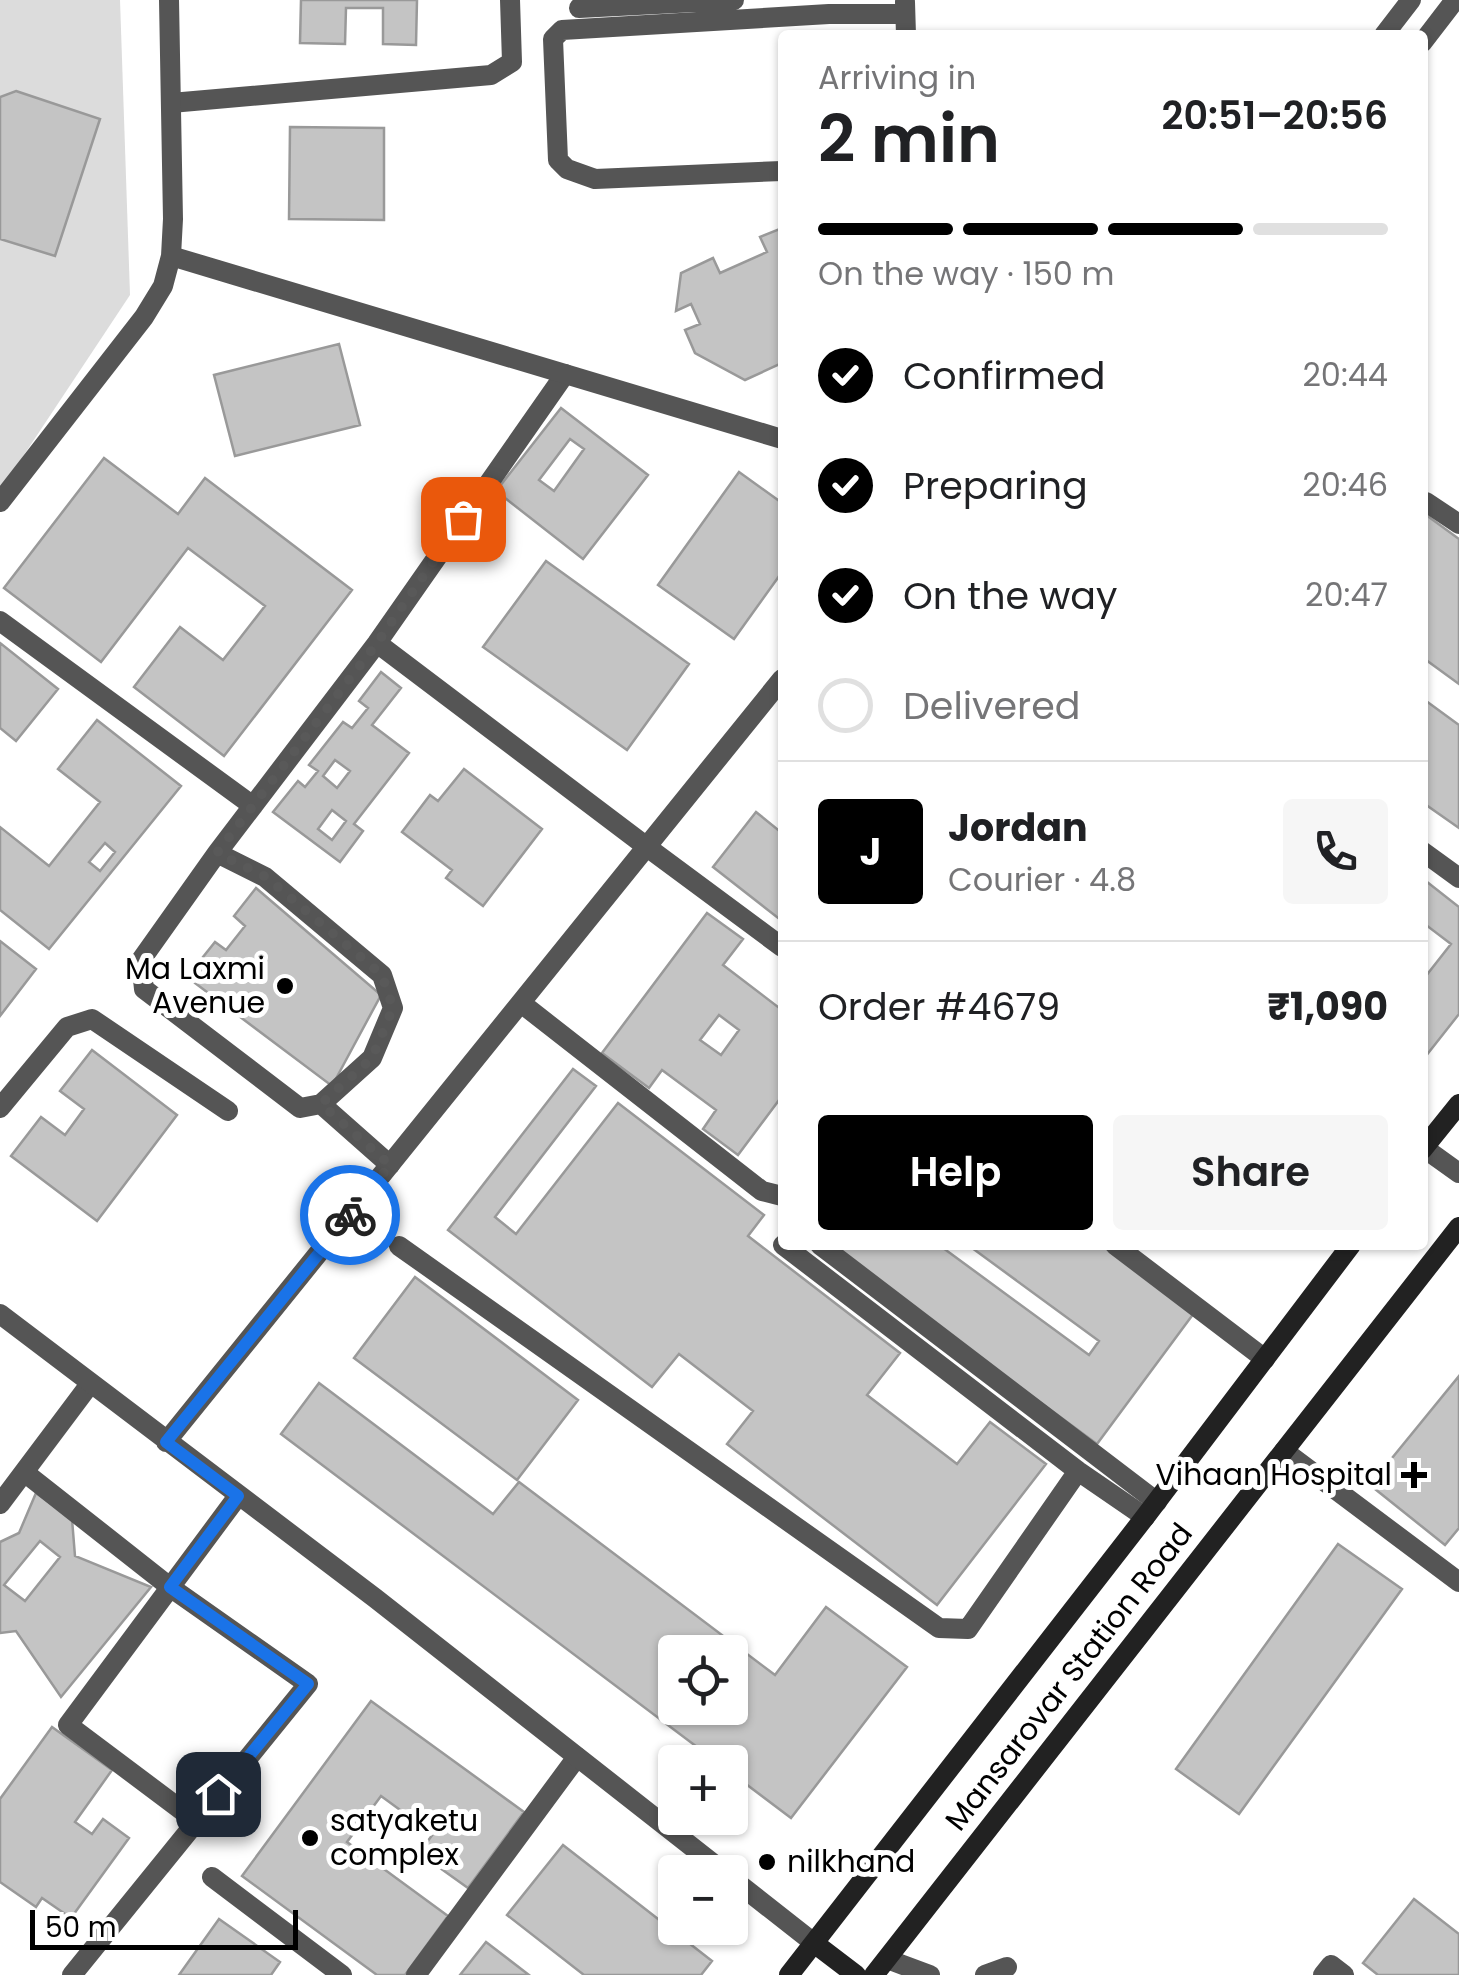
<!DOCTYPE html>
<meta charset="utf-8">
<style>
body{margin:0;font-family:Poppins,sans-serif;background:#f6f6f6;color:#202124;height:100vh;display:flex;flex-direction:column;font-size:38px;white-space:nowrap}
*{box-sizing:border-box;margin:0}
p{font-size:32px;color:#757577}
.icon{flex:none;width:55px;height:55px;fill:none;stroke:currentColor;stroke-width:2;stroke-linecap:round;stroke-linejoin:round}
.map{position:relative;flex:1;overflow:hidden}
.sheet{position:absolute;left:778px;top:30px;width:650px;height:1220px;display:flex;flex-direction:column;background:#fff;border-radius:10px;box-shadow:0 2px 8px #0004}
.sheet>*{flex:none}
.fabs{position:absolute;left:658px;top:1635px;display:grid;gap:20px}
.fabs a{display:grid;place-items:center;width:90px;height:90px;border-radius:10px;background:#fff;box-shadow:0 2px 8px #0004;font-size:50px}
.scale{position:absolute;left:30px;bottom:25px;width:268px;box-sizing:border-box;padding-left:10px;border:5px solid #000;border-top:0;font-size:28px;line-height:35px;white-space:nowrap;color:#000;-webkit-text-stroke:8px #fff;paint-order:stroke}
.pin{position:absolute;display:grid;place-items:center;width:85px;height:85px;color:#fff;margin:-42px;border-radius:20px;box-shadow:0 5px 15px #0006}
.courier{position:absolute;display:grid;place-items:center;width:100px;height:100px;margin:-50px;border:8px solid #1a73e8;border-radius:50%;background:#fff;color:#222;box-shadow:0 2px 12px #0007}
.headline em{font-style:normal;font-weight:600}
.headline div{display:flex;flex-direction:column-reverse}
.headline{display:flex;align-items:center;justify-content:space-between;height:170px;padding:0 40px}
h1{font-size:65px;font-weight:600;line-height:75px}
.bar{display:grid;grid-template-columns:repeat(4,1fr);gap:15px 10px;align-content:center;height:120px;padding:0 40px}
.bar i{height:12px;border-radius:8px;background:#e0e0e0}
.bar .current{background:#000}
.bar p{grid-column:span 4}
.line{display:flex;align-items:center;gap:25px;padding:0 40px;border-top:2px solid #e0e0e0}
.line div{flex:1}
.round{display:grid;place-items:center;flex:none;width:105px;height:105px;border-radius:10px;background:#f6f6f6}
ol{padding:0 40px;list-style:none}
li{display:flex;align-items:center;gap:30px;height:110px}
li p{margin-inline-start:auto}
li .icon{padding:10px;border-radius:50%;background:#000;color:#fff;stroke-width:4}
li:last-child{color:#757577}
li i{width:55px;height:55px;border:5px solid #e0e0e0;border-radius:50%}
.button{display:flex;gap:20px;margin-top:auto;padding:20px 40px}
.button a{flex:1;height:115px;border-radius:10px;background:#000;color:#fff;font-size:40px;font-weight:600;line-height:115px;text-align:center}
.button a+a{background:#f6f6f6;color:#202124}
.map>svg:first-child{display:block}
.green{fill:#dcdcdc}
.building{fill:#c4c4c4;stroke:#999;stroke-width:2.5;fill-rule:evenodd}
.lines{fill:none;stroke-linecap:round;stroke-linejoin:round}
.lane{stroke:#555;stroke-width:20}
.street{stroke:#555;stroke-width:20}
.secondary{stroke:#222;stroke-width:20}
.done{stroke:#595959;stroke-width:10;stroke-dasharray:0 18}
.route{stroke:#1a73e8;stroke-width:12}
.poi-dot{fill:#000;stroke:#fff;stroke-width:4}
.labels{text-anchor:middle;stroke-width:10;stroke-linejoin:round;paint-order:stroke}
.poi-label{font-size:30px;fill:#000;stroke:#fff;text-anchor:end}
.street-label{font-size:30px;fill:#000;stroke:#fff}
</style>
<div class="map">
<svg width="1459" height="1975" viewBox="0 0 1459 1975">
<rect width="100%" height="100%" fill="#fff"/>
<!-- green -->
<path class="green" d="M0,0h120l10,295 -130,196z"/>
<!-- building -->
<path class="building" d="M301,0h116l-1,45 -33,-1v-36h-37l-1,36 -45,-1z
M16,91l84,28 -45,137 -55,-17v-142z
M290,127l94,1v92l-95,-1z
M782,228v135l-37,17 -50,-27 -10,-23 15,-6 -9,-20 -15,7 5,-38 32,-15 7,15 47,-21 -7,-15z
M339,344l21,81 -125,31 -21,-81z
M561,408l87,67 -65,84 -87,-68zM570,439l14,10 -30,42 -15,-11z
M104,458l74,56 27,-36 147,112 -128,166 -90,-69 46,-60 43,33 42,-54 -77,-58 -87,114 -97,-74z
M739,472l43,31v69l-48,67 -76,-54z
M1422,512l37,27v145l-37,-27z
M546,561l143,103 -62,86 -144,-103z
M0,643l58,46 -42,52 -16,-13z
M381,672l20,16 -29,37 37,28 -55,71 9,7 -23,31 -67,-50 25,-31 7,6 13,-16 -9,-6 34,-43 9,6 16,-20 -9,-7zM335,760l15,11 -13,17 -14,-12zM332,810l14,11 -14,19 -14,-11z
M1422,698l37,27v103l-37,-26z
M97,720l84,66 -132,163 -49,-39v-83l49,39 51,-64 -42,-33zM105,843l10,9 -15,19 -11,-9z
M464,769l78,60 -59,77 -37,-28 6,-8 -50,-38 28,-37 8,6z
M756,812l26,21v88l-69,-54z
M1422,878l37,29v107l-37,47v-80l29,-37 -29,-22z
M256,888l125,107 -49,91 -145,-109 28,-35 11,8 19,-24 -11,-10z
M707,913l36,26 -20,26 59,45v86l-44,59 -35,-26 13,-19 -54,-40 -13,18 -47,-35zM719,1015l20,15 -18,25 -21,-15z
M0,941l36,28 -36,47z
M92,1050l85,65 -80,106 -86,-65 30,-39 24,18 19,-26 -24,-18z
M573,1069l23,17 -101,131 21,17 102,-131 146,112 -16,21 152,117 -33,42 90,69 33,-42 56,42 -109,141 -210,-161 26,-33 -74,-57 -27,33 -204,-157z
M826,1245h113l150,110 10,-14 -131,-96h134l92,68 -97,131z
M415,1277l163,123 -61,80 -163,-122z
M1459,1376v152l-14,17 -75,-60z
M319,1383l174,131 26,-32 256,193 51,-68 81,60 -116,151 -61,-46v-10h-13l-436,-328zM675,1652h55v56h-55z
M36,1493l36,26 3,37 76,31 -90,110 -45,-66 -16,2v-91l19,-9zM40,1541l20,16 -35,44 -21,-16z
M1338,1544l64,45 -163,225 -63,-45z
M371,1701l153,111 -56,76 -49,-35 14,-19 -52,-38 -34,46 101,74 -43,59h-28l-135,-99z
M52,1727l60,43 -37,52 17,12 11,-15 26,19 -58,80 -29,-20 -6,9 -36,-25v-83z
M563,1845l149,116 -11,14h-117l-77,-60z
M1414,1899l45,35v41h-81l-15,-12z
M219,1919l61,43 -9,13h-92z
M486,1942l43,33h-69z"/>
<g class="lines">
<!-- lane -->
<path class="lane" d="M1384,35l27,-35
M171,103l320,-28 21,-13 -2,-62
M1426,502l33,22
M0,621l253,185
M377,643l270,204
M1422,851l37,27
M217,853l160,-210 188,-269
M321,1104l-21,4 -156,-119 -3,-29 76,-107 48,24 117,98 11,33 -21,50 -51,46 69,61
M0,1108l67,-81 25,-8 136,92
M783,1245l295,226 67,46
M399,1246l540,382 29,1 110,-158
M1284,1451l175,131
M24,1472l146,115 138,97 -236,291
M0,1504l90,-120
M196,1821l-128,-96 170,-229
M212,1877l130,98
M887,1959l43,16
M416,1975l161,-218
M985,1975l22,-8
M1323,1975l8,-10 13,10"/>
<!-- street -->
<path class="street" d="M905,2l1,33
M579,8l155,-8
M1422,43l33,-43
M782,171l-187,8 -28,-10 -9,-9 -5,-121 9,-9 267,-16h76
M171,256l611,183
M0,502l144,-185 19,-31 8,-30 2,-37 -4,-219
M647,847l135,100
M521,1003l241,188 20,5
M1424,1148l35,25
M820,1245l337,257
M1115,1245l150,114
M0,1314l375,284 349,274
M166,1442l616,-763
M730,1877l84,66"/>
<!-- secondary -->
<path class="secondary" d="M1422,1150l37,-46
M814,1943l42,32
M789,1975l356,-458 206,-272
M874,1975l585,-748"/>
</g>
<g class="lines">
<!-- done -->
<path class="done" d="M350,1215l40,-50 -69,-61 51,-46 21,-50 -11,-33 -116,-98 -49,-24 160,-210 86,-124"/>
<!-- route -->
<path class="route" d="M218,1794l90,-110 -138,-97 68,-91 -72,-54 184,-227"/>
</g>
<!-- markers -->
<g class="poi-dot">
<circle cx="285" cy="986" r="10"/>
<path d="M1409 1460h10v10h10v10h-10v10h-10v-10h-10v-10h10z"/>
<circle cx="310" cy="1838" r="10"/>
<circle cx="767" cy="1862" r="10"/>
</g>
<g class="labels">
<!-- poi labels -->
<g class="poi-label">
<text x="265" y="979">Ma Laxmi<tspan x="265" dy="34">Avenue</tspan></text>
<text x="1392" y="1485">Vihaan Hospital</text>
<text x="330" y="1831" text-anchor="start">satyaketu<tspan x="330" dy="34">complex</tspan></text>
<text x="787" y="1872" text-anchor="start">nilkhand</text>
</g>
<!-- street labels -->
<g class="street-label">
<text transform="translate(1069 1677) rotate(-52)" y="10">Mansarovar Station Road</text>
</g>
</g>
</svg>
<div class="fabs">
<a><svg class="icon" aria-label="locate" viewBox="0 0 24 24"><circle cx="12" cy="12" r="6"/><path d="M12 2v4M12 18v4M2 12h4M18 12h4"/></svg></a>
<a>+</a>
<a>−</a>
</div>
<div class="scale">50 m</div>
<div class="pin" style="left:463px;top:519px;background:#ea580c"><svg class="icon" aria-label="bag" viewBox="0 0 24 24"><path d="M5 8h14l-1 12H6zM9 8a3 3 0 0 1 6 0"/></svg></div>
<div class="pin" style="left:218px;top:1794px;background:#1f2937"><svg class="icon" aria-label="home" viewBox="0 0 24 24"><path d="M3 11l9-7 9 7M6 9v11h12V9"/></svg></div>
<div class="courier" style="left:350px;top:1215px"><svg class="icon" aria-label="bike" viewBox="0 0 24 24"><circle cx="6" cy="16" r="4"/><circle cx="18" cy="16" r="4"/><path d="M6 16l4-8h5l3 8M10 8l3 8H6M13 5h3"/></svg></div>
<section class="sheet">
<div class="headline"><div><h1>2 min</h1><p>Arriving in</p></div><em>20:51–20:56</em></div>
<div class="bar"><i class="current"></i><i class="current"></i><i class="current"></i><i></i><p>On the way · 150 m</p></div>
<ol>
<li><svg class="icon" aria-label="check" viewBox="0 0 24 24"><path d="M5 12l5 5 9-10"/></svg>Confirmed<p>20:44</p></li>
<li><svg class="icon" aria-label="check" viewBox="0 0 24 24"><path d="M5 12l5 5 9-10"/></svg>Preparing<p>20:46</p></li>
<li><svg class="icon" aria-label="check" viewBox="0 0 24 24"><path d="M5 12l5 5 9-10"/></svg>On the way<p>20:47</p></li>
<li><i></i>Delivered</li>
</ol>
<div class="line" style="height:180px"><b class="round" style="background:#000;color:#fff">J</b><div><b>Jordan</b><p>Courier · 4.8</p></div><a class="round"><svg class="icon" aria-label="phone" viewBox="0 0 24 24"><path d="M5 4h4l2 5-3 2q2 4 5 5l2-3 5 2v4C11 20 4 13 5 4z"/></svg></a></div>
<div class="line" style="height:130px"><div>Order #4679</div><b>₹1,090</b></div>
<div class="button"><a>Help</a><a>Share</a></div>
</section>
</div>
